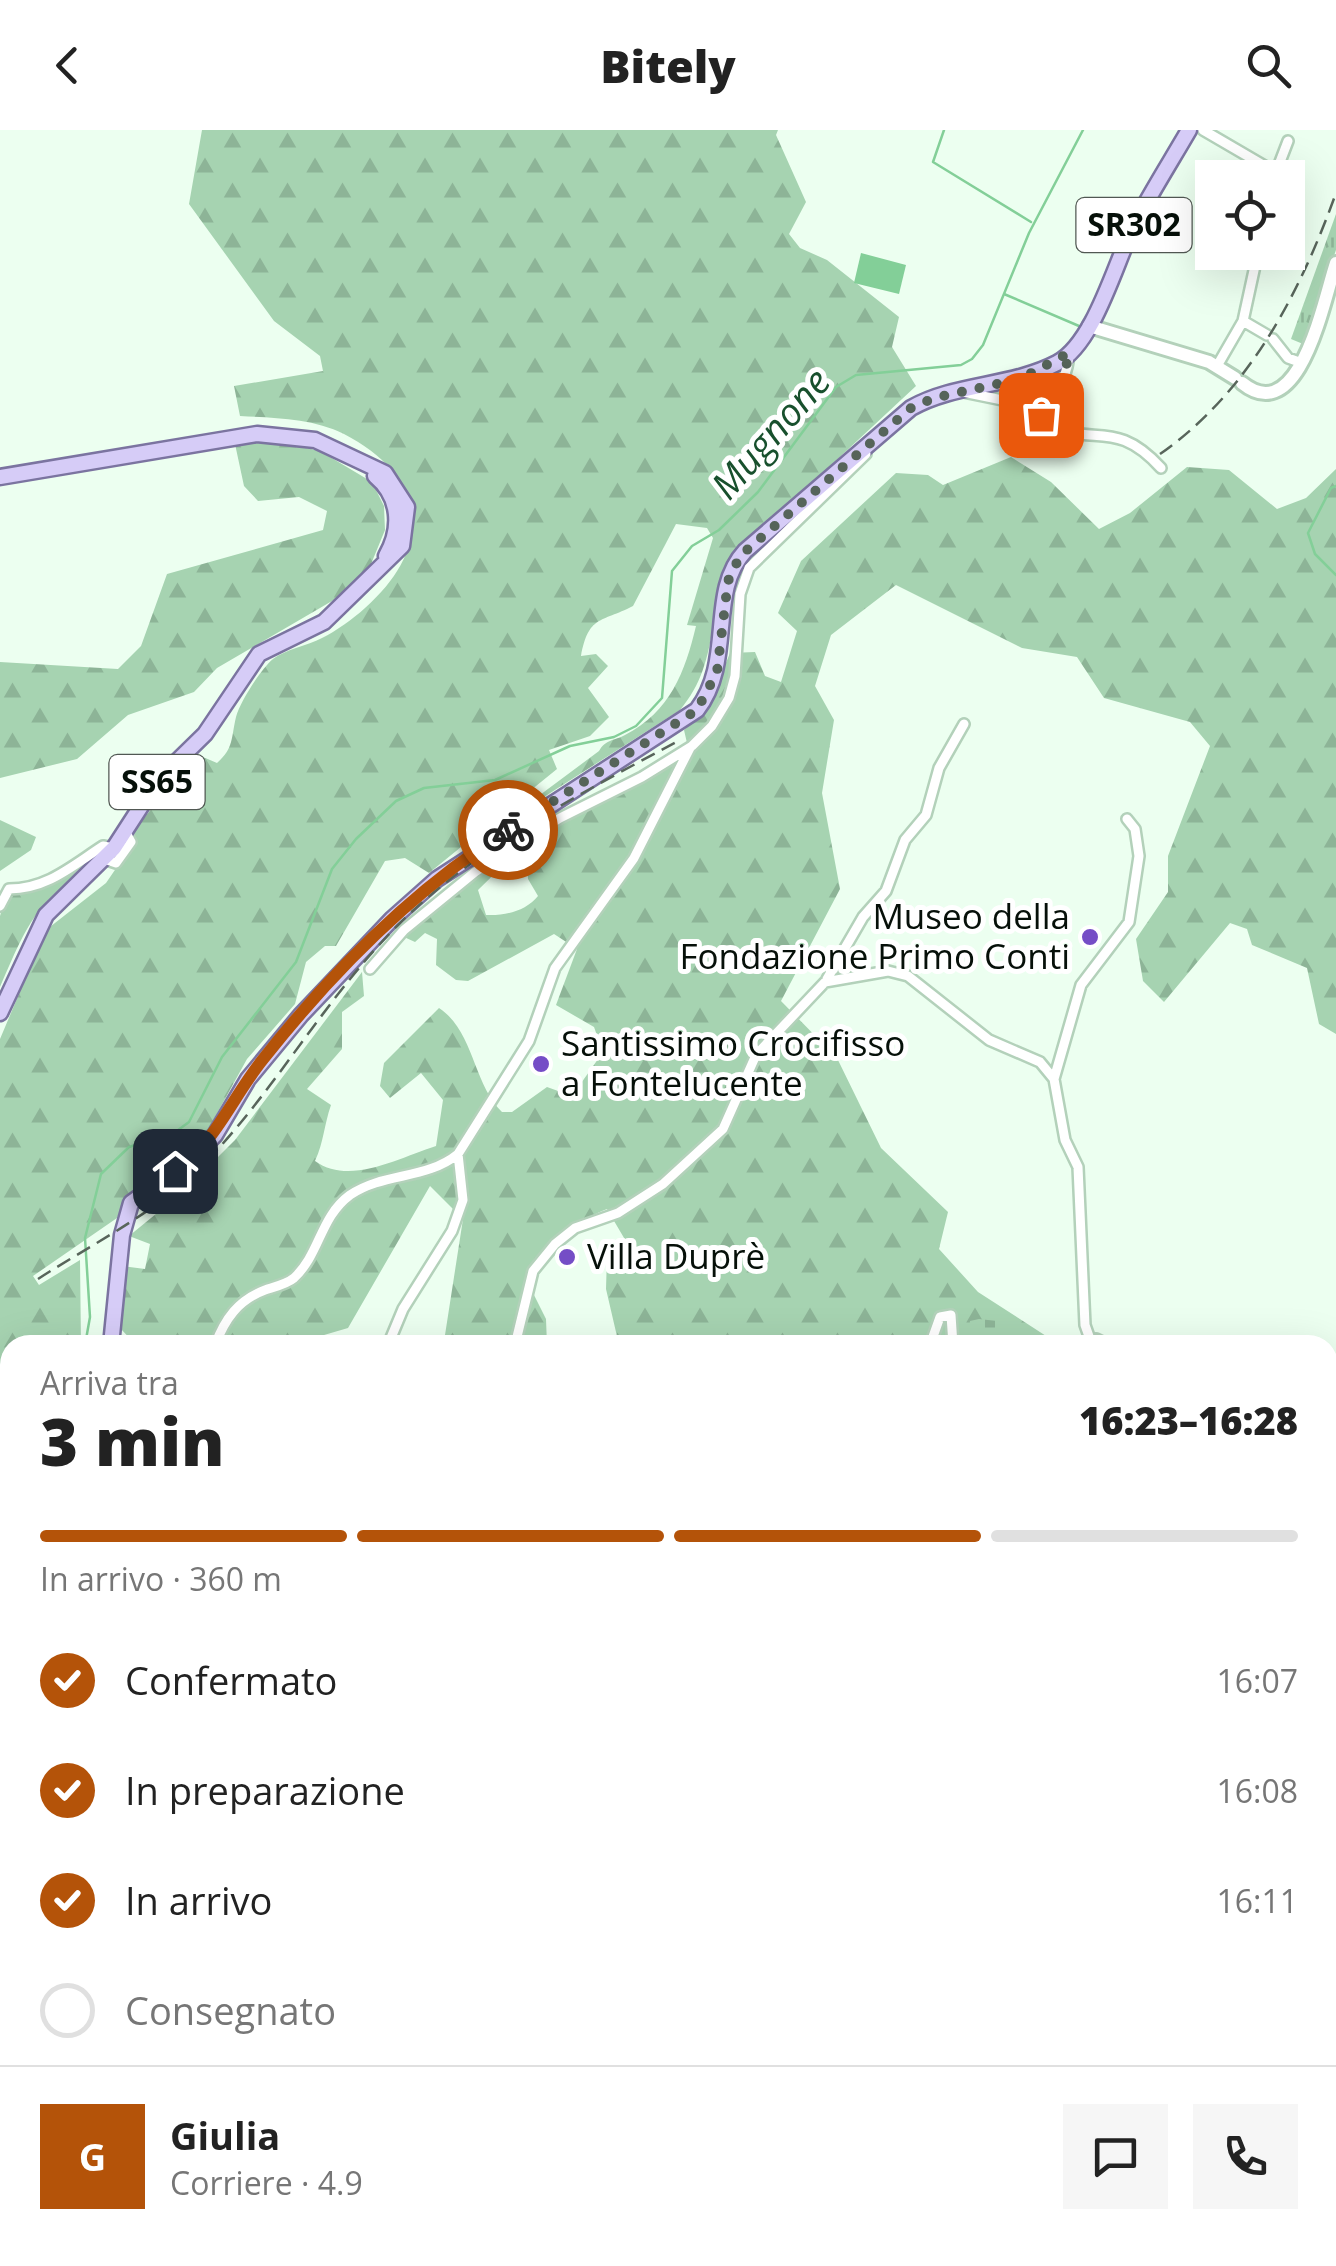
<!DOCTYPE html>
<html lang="it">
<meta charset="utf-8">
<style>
body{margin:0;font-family:"Open Sans",sans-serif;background:#f6f6f6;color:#222;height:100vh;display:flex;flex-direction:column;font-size:38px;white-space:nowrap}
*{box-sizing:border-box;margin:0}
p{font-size:32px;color:#767676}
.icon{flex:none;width:55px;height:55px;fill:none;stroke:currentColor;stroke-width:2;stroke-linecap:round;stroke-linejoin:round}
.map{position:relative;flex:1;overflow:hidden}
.sheet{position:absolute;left:0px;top:1205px;width:1338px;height:932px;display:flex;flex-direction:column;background:#fff;border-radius:30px 30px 0 0;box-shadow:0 10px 40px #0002}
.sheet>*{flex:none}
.fabs{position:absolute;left:1195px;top:30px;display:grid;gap:20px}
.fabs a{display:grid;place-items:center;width:110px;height:110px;border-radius:0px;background:#fff;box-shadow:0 10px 40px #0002;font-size:50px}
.pin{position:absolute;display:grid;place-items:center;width:85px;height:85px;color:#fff;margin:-42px;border-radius:20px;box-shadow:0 5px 15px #0006}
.courier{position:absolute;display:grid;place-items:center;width:100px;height:100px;margin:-50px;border:8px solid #b45309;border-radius:50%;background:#fff;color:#222;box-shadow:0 2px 12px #0007}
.overview em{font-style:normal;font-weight:800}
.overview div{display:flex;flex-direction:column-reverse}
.overview{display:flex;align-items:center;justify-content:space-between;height:170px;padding:0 40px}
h1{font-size:65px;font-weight:800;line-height:75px}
.bar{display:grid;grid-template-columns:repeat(4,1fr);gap:15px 10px;align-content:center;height:120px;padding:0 40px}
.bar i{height:12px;border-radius:8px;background:#e0e0e0}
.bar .active{background:#b45309}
.bar p{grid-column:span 4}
.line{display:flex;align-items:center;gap:25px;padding:0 40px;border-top:2px solid #e0e0e0}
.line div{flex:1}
.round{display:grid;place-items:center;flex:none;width:105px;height:105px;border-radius:0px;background:#f6f6f6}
ol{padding:0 40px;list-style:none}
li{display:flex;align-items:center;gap:30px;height:110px}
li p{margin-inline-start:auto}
li .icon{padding:10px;border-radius:50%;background:#b45309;color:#fff;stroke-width:4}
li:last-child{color:#767676}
li i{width:55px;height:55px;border:5px solid #e0e0e0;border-radius:50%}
header{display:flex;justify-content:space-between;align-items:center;height:130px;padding:0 40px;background:#fff;font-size:45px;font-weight:800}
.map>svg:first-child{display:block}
.grass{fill:url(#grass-tufts)}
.forest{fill:url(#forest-firs)}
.cemetery{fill:url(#cemetery-stones)}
.water{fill:#83cf98}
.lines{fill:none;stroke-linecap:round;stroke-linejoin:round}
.stream{stroke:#83cf98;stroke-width:2.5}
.street-casing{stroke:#b3d1ba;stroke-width:14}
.secondary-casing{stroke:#b3d1ba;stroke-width:18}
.primary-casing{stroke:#7b74a0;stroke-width:19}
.street{stroke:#fff;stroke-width:9}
.secondary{stroke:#fff;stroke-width:12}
.primary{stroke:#d6ccf7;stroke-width:14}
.rail{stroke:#58655b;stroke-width:2.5;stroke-dasharray:15 8;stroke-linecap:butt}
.done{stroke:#56645a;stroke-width:10;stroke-dasharray:0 18}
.route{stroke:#b45309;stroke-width:12}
.poi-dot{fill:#754dc6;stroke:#fff;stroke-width:4}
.labels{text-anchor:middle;stroke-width:10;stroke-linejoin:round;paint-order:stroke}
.shield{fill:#fff;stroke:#515853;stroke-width:2.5}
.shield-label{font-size:32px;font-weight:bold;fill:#061009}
.poi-label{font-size:35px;fill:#061009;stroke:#fff;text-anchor:start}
.water-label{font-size:38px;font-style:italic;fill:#18502d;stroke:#fff}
</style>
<header><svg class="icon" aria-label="back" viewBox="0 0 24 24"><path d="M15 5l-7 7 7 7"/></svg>Bitely<svg class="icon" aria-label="search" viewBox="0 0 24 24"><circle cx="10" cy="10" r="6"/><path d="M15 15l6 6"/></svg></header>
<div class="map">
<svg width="1336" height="2136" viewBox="0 0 1336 2136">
<defs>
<pattern id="grass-tufts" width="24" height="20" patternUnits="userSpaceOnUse" patternTransform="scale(2.5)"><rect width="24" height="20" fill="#a6d3b1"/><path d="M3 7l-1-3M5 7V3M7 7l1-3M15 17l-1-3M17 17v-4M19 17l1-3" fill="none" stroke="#8db497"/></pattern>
<pattern id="forest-firs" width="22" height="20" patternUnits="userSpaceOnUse" patternTransform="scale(2.5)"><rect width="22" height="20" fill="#a6d3b1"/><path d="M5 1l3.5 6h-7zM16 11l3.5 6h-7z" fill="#8db497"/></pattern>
<pattern id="cemetery-stones" width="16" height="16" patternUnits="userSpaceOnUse" patternTransform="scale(2.5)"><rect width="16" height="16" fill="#a6d3b1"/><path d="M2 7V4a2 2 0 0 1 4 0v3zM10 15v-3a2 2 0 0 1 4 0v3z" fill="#8db497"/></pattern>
</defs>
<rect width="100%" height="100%" fill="#ecfff0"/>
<!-- grass -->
<path class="grass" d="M1336,84v36l-33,94 -12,-5z"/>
<!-- forest -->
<path class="forest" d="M202,0h576l-2,5 30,67 -17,32 11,14 27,12 72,57 -7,30 24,39 -176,164c-37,51 -16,109 -60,160l-183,117 102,-76c7,-12 15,-10 26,-16 45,-23 60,-63 71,-109l-9,-1 26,-87 -6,-10 -31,-4 -43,82c-33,17 -44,9 -52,50l15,-2 12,12 -20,22 21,29 -19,19 -41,14 8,19 -128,104 -24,-15 -20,3 -49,85h-11l-19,16 -11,42 -48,55 -43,78 -75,57 -12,24 -84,58 6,9 41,-25 1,85h-71v141l-10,14v-461l46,-109 60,-47 26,-38 3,-16 61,-75 21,9c17,-15 14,-25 19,-46 4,-15 25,-48 37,-58 13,-10 34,-13 49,-21 14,-7 31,-19 43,-30 70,-62 62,-131 -21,-174 -32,-16 -70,-16 -104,-18l-6,-30 89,-15 -3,-15 -46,-35 -85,-117z
M279,312l41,9 52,31 12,24 1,24 -16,39 -25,25 -127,74 -23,24 -66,23 -51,44 -77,19v-116l118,7 23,-23 26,-72 156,-44 4,-19 -28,-14 -41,4 -14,-15 -9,-42z
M1011,327l40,25 48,47 31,-16 57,-46 42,3 48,39 29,-11 30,-29v565l-17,-10 -12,-56 -55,-23 -5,-16 -17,-6 -66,79 -21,-21 -7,-42 32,-47v-36l42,-110 -20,-24 -86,-24 -27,-41 -55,-9 -126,-63 -65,50 -16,51 19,34 -12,73 18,96 -59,112 56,57 44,90 67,64 -9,37 39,43 82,53h-441l-13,-56 1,-33 20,-13 -20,-34c-40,16 -57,35 -81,70l20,40 1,26h-97l-5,-10 18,-116 -33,-33 -82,142 -58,17h-154l-16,-17 2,-62 23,3 5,-25 -21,-8 55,-45 51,-51 127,-168 2,24 -22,16v37l-35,40 24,16c-7,20 -7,36 -16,56 35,25 83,-3 121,-15l7,-46 -22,-27 -31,25 -10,-12 4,-23 55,-55c35,23 34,76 63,104h10l35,-25 25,9 31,-44 -9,-25 -38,-22 21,-56 -23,-15 -86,47 -12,-1 -20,-15 1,-26 -12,-6 -10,9 -11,-5 39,-36 71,-54 4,4 -40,39 8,25c19,1 40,-4 52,-19l-10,-17 -1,-24 35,-32 125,-80 -3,-13 23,-21 23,-56 25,-1 10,24 16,6 16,-51 -19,-18 23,-52 95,-88 32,2 15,10z
M0,690l36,17 -5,13 -31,21z
M100,721c-13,19 -25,25 -41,39 -30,24 -44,63 -59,97v-71l6,-21 67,-22z
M10,1438v104l-10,-5v-95z"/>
<!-- cemetery -->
<path class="cemetery" d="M979,1189l27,3 7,12 -2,11h-44l3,-24z"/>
<!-- water -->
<path class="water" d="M861,123l45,12 -7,29 -45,-11z"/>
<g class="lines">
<!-- stream -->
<path class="stream" d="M944,0l-11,32 98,60
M1004,164l75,32
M1336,356l-5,2 -23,45 7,21 21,21
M85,1215l5,-28 -5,-79 16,-64 28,-27 45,-14 15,-11 33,-65 74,-95 36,-93 24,-30 40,-38 28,-13 71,-8 75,-34 44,-9 22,-11 26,-28 10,-127 20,-25 27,-16 39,-38 78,-105 20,-12 105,-10 11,-6 11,-14 46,-112 54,-103
M0,1376l10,-13"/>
<defs>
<path id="street" d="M1203,0l72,42
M1275,45l13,-34
M1243,191l24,14
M1273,209l15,19 14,5
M1069,223c-2,36 -23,43 -28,66 49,33 71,-5 120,49
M1217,236l26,-45 15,-69
M963,262l49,10 29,13
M104,729l12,4 15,-21 -6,-11
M0,776l9,-17c38,0 63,-23 94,-43l11,2
M370,839l34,-39 71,-58 85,-54 82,-41 50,-31 20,-20 17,-28 6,-22 5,-82 9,-26 117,-114
M827,849l36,-62 23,-26 19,-51 21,-25 13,-47 25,-44
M1054,949l27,-94 48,-63 10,-66 -4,-27 -8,-10
M215,1215c10,-26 23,-45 50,-55 9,-3 22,-6 29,-12 26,-24 26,-61 56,-83 34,-23 76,-15 108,-41
M388,1215l15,-36 49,-78 11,-31 -5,-46 71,-113 26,-73 79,-110 56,-110
M515,1215l18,-74 22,-27 20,-16 43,-15 45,-29 60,-55 33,-74 69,-73 63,-11 20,5 81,64 51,22 14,17 11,61 13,27 7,158 6,17
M930,1215l10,-28 11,-2 2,30
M1328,1245l8,-6
M1328,1320l8,1
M1328,1362l8,3
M1328,1487l8,-2
M1328,1535l8,1
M1328,1671l8,-7
M1328,1734l8,3
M0,1839l10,1
M1328,1943l8,1
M1328,1973l8,7
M1328,2009l8,4
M0,2031l10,-37
M0,2095l10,5
M1252,2128l18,8
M457,2136l2,-8"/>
<path id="secondary" d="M1089,196l120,36 26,16
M1242,253c58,47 82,-85 94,-120
M1088,1215l8,-4 8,4
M1328,1284l8,-2
M1328,1582h8
M0,2108l10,1
M61,2128l15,8
M1310,2128l7,8"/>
<path id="primary" d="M375,346c25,21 27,52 11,80
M0,347l257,-43 58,6 70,33 22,34 -5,39 -78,76 -65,32 -54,80 -47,46 -44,68 -68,67 -46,98
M111,1215l11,-110 9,-32 59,-43 25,-25 33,-56 53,-64 91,-96 45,-40 260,-169c38,-49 10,-118 48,-159l166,-143c44,-25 100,-21 146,-45 38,-20 59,-103 78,-140 17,-32 36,-62 54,-93
M0,1406l10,-3"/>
</defs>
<!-- street casing -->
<use href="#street" class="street-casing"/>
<!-- secondary casing -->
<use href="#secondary" class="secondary-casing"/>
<!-- primary casing -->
<use href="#primary" class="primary-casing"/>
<!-- street -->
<use href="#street" class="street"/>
<!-- secondary -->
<use href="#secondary" class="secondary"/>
<!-- primary -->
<use href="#primary" class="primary"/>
<!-- rail -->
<path class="rail" d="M1160,324c89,-62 140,-161 176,-261
M38,1149c54,-35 117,-66 163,-112 73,-74 123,-168 197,-242 78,-78 184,-132 280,-184"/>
</g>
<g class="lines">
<!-- done -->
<path class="done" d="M508,700l189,-120 20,-38 11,-91 12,-25 171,-148 23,-10 86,-19 49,-26 -7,33 -21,29"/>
<!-- route -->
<path class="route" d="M175,1041c42,-30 57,-74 89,-113 69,-87 150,-169 244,-228"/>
</g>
<!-- markers -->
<g class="poi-dot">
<circle cx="1090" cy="807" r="10"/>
<circle cx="541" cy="934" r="10"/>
<circle cx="567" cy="1127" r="10"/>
</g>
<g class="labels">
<!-- shield labels -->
<g class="shield">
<rect x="1076.5" y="68" width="115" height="54" rx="8"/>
<rect x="109.5" y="625" width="95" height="54" rx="8"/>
</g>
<g class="shield-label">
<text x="1134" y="106">SR302</text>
<text x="157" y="663">SS65</text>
</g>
<!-- poi labels -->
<g class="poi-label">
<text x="1070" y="799" text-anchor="end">Museo della<tspan x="1070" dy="40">Fondazione Primo Conti</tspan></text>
<text x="561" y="926">Santissimo Crocifisso<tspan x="561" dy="40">a Fontelucente</tspan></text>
<text x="587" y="1139">Villa Duprè</text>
</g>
<!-- water labels -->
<g class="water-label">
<text transform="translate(771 304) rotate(-49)" y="13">Mugnone</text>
</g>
</g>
</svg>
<div class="fabs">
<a><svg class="icon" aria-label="locate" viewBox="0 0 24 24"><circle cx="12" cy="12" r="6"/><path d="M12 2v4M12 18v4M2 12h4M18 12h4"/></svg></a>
</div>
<div class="pin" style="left:1041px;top:285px;background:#ea580c"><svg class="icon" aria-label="bag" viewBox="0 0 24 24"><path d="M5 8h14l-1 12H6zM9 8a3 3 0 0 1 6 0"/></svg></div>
<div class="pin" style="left:175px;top:1041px;background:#1f2937"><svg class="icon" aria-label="home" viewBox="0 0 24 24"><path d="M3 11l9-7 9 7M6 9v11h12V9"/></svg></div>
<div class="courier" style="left:508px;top:700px"><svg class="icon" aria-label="bike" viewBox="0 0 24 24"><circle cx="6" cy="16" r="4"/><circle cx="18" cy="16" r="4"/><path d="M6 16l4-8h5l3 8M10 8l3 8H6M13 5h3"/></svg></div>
<section class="sheet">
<div class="overview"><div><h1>3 min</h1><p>Arriva tra</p></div><em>16:23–16:28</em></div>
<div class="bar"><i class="active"></i><i class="active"></i><i class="active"></i><i></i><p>In arrivo · 360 m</p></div>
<ol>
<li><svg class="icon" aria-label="check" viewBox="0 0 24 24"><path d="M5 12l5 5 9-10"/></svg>Confermato<p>16:07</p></li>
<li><svg class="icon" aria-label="check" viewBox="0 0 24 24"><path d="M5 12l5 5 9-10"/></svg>In preparazione<p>16:08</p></li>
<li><svg class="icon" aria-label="check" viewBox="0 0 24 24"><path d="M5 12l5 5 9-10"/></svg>In arrivo<p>16:11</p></li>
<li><i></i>Consegnato</li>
</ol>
<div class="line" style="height:180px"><b class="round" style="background:#b45309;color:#fff">G</b><div><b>Giulia</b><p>Corriere · 4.9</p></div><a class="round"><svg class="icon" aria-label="chat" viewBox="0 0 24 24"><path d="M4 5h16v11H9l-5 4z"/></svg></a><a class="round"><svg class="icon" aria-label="phone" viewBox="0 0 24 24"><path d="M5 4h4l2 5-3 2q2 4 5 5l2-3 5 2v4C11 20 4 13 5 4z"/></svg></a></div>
</section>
</div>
